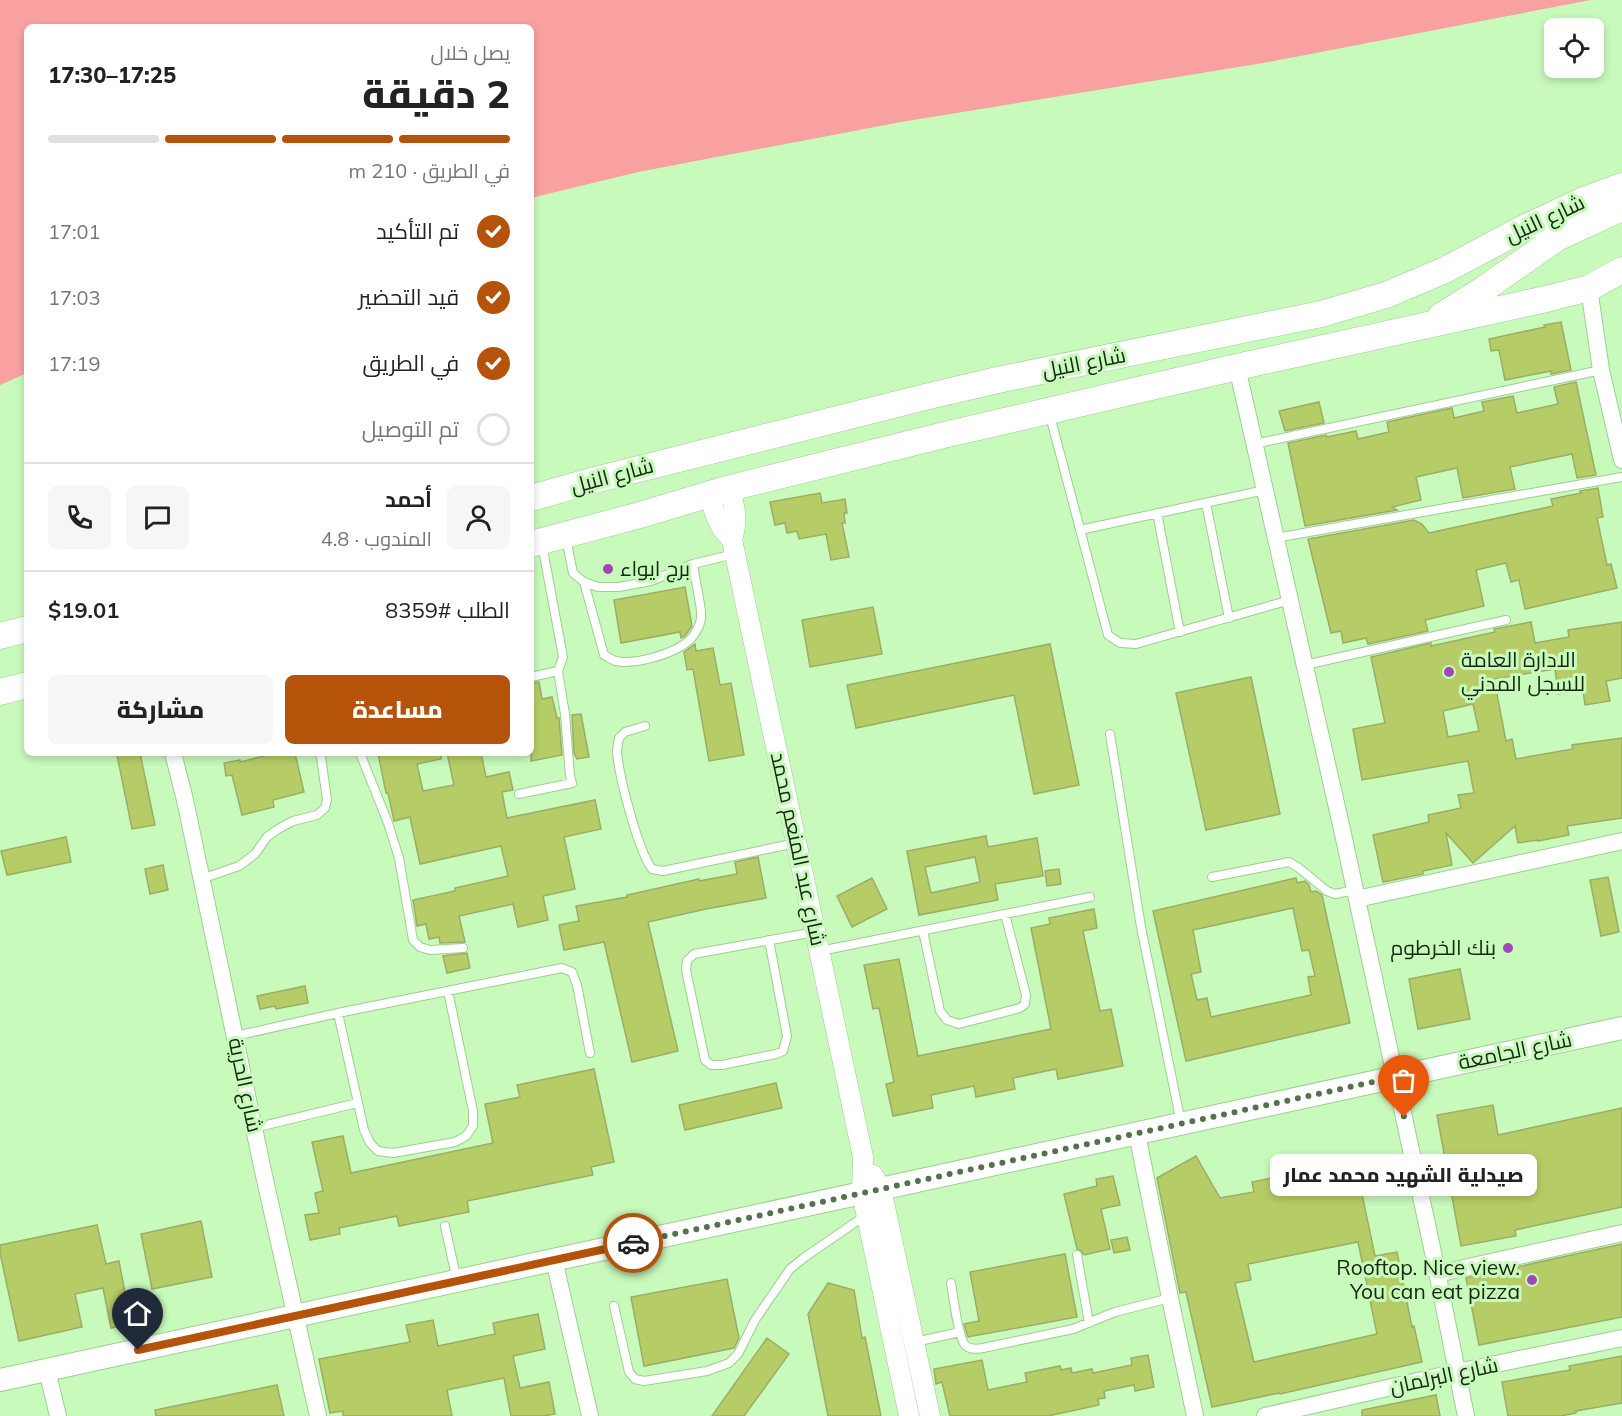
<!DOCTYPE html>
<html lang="ar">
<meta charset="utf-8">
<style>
body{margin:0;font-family:Mulish,Cairo,sans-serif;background:#f6f6f6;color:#222;direction:rtl;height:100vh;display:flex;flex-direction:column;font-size:22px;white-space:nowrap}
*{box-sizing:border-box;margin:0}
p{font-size:20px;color:#767676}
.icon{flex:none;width:33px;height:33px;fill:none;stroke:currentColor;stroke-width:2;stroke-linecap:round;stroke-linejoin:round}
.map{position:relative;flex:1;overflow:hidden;direction:ltr}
.side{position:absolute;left:24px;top:24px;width:510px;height:732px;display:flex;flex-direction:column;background:#fff;border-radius:9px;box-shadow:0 3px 9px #0003;direction:rtl}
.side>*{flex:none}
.tools{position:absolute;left:1544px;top:18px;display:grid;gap:12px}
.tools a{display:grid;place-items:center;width:60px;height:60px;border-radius:9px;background:#fff;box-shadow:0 3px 9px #0003;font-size:30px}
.pin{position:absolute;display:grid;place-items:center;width:51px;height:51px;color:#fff;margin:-62px -26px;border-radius:50% 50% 50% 0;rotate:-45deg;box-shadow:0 0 6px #0007}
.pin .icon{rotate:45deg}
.courier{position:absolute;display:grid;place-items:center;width:60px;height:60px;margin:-30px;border:4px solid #b45309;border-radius:50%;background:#fff;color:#222;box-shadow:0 2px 8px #0007}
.bubble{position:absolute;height:42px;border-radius:9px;background:#fff;box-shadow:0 3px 9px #0003;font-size:20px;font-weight:800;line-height:42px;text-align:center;direction:rtl}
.head em{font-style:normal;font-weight:800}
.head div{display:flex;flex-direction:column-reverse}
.head{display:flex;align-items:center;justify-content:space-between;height:102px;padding:0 24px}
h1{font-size:39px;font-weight:800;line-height:45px}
.bar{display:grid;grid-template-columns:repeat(4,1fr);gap:9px 6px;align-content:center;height:72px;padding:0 24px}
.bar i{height:8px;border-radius:4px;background:#e0e0e0}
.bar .current{background:#b45309}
.bar p{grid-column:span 4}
.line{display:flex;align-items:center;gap:15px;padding:0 24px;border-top:2px solid #e0e0e0}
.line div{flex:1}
.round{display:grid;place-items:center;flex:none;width:63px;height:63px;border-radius:9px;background:#f6f6f6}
ol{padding:0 24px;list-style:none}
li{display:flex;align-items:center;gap:18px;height:66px}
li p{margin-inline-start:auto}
li .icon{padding:6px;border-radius:50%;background:#b45309;color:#fff;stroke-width:4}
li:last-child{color:#767676}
li i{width:33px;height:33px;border:3px solid #e0e0e0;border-radius:50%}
.button{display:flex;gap:12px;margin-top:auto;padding:12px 24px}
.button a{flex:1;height:69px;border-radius:9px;background:#b45309;color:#fff;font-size:24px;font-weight:800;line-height:69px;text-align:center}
.button a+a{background:#f6f6f6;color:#222}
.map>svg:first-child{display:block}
.water{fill:#f8a1a0}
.building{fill:#b6cd67;stroke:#9cac66;stroke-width:1.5;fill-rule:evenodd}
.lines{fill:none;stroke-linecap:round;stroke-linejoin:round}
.service-casing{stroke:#9ece93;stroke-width:10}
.minor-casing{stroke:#9ece93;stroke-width:18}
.tertiary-casing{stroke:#9ece93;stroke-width:21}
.secondary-casing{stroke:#9ece93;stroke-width:24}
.primary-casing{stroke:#9ece93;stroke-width:27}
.service{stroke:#fff;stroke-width:8}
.minor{stroke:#fff;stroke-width:16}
.tertiary{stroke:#fff;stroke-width:20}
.secondary{stroke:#fff;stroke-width:22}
.primary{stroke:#fff;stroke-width:26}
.done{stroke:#54724d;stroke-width:6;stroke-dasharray:0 10.8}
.route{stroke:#b45309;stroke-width:8}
.poi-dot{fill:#9f47b3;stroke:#c8fabc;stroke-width:2}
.labels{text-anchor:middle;stroke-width:6;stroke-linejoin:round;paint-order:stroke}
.street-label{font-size:21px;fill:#152811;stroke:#c8fabc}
.poi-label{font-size:21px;fill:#152811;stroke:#c8fabc;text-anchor:start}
</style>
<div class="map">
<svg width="1622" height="1416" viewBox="0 0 1622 1416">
<rect width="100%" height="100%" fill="#c8fabc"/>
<!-- water -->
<path class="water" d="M0,0h1591l-328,63 -362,59 -263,50 -107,26v-171h-504v346l-27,12z"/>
<!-- building -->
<path class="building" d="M1561,322l10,48 -20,4v-3l-46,9 -6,-30 -8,1 -2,-12 56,-12 -1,-2z
M1576,382l20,93 -19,3 -5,-24 -62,13 5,22 -52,9 -6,-30 -41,9 5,23 -29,7 5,3 -92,16 -17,-83 38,-8 1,2 29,-6 2,8 31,-7 -2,-10 65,-14 2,10 30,-7 -2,-9 31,-6 4,17 41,-9 -4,-17z
M1319,402l5,21 -39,8 -6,-20z
M1598,488l5,29 -6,1 10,47 4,-1 6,24 -92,21 -6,-29 -8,2 -5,-19 -30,7 8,36 -59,14 3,11 -60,13 -2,-6 -23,5 -2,-12 -10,2 -23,-94 106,-19 8,4 7,9 124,-27 -2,-7 30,-6 -1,-2z
M820,493l2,10 23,-4 2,14h-3l1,10h-3l7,34 -18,3 -5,-26 -27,5 -2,-8 -10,2 -2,-10 -10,2 -5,-23z
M685,587l7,39 -7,10 -4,2 -1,-6 -59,11 -7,-43z
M873,607l9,47 -72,13 -8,-47z
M1531,622l4,21 34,-6 -1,-7 54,-8v56l-16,3 4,20 -25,4 -2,-15 -25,4 -3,-25 -61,10 12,62 6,-2 4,20 57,-10 -1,-4 50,-7v80l-55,8 2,9 -31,6v-1l-20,3 -3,-17 -42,37 -27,-30 6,32 -29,6v3l-40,8 -10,-47 56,-13 -1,-7 33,-7 -3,-13 16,-2 -6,-32 -106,19 -9,-51 32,-6 -14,-66 60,-14v3l64,-14 -1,-3zM1473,704l6,27 -31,6 -5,-26z
M695,644l1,7 17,-3 7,37 11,-2 13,72 -35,6 -16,-92 -6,1 -3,-18z
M1050,644l29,141 -45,9 -20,-99 -158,33 -9,-43z
M1251,677l29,137 -74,16 -30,-137z
M539,682l3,17 10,-2 5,21h2l3,37 -31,6v-78z
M581,714l8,43 -12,2 -3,-6 -2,-38z
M126,753h14l15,72 -23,4 -15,-74z
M276,753h19l9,39 -31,8 1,7 -32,8 -10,-40 -6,1 -2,-13 16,-3v2z
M378,753h63v6l-24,5 6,27 31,-6 -7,-32h34l5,24 23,-5 4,18 -11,2 5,26 88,-18 6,29 -37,8 11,52 -32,7 5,24 -30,7 -5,-23 -54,12 6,26 -25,1 -1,-6 -10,2 -3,-15 -9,2 -4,-26 42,-9v-3l53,-12 -7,-30 -81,18 -10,-47 -16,4 -6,-28h-2z
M986,836l2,11 49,-9 6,38 -48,8 3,16 -79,15 -12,-64zM975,857l5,25 -49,11 -6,-26z
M66,837l5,25 -64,13 -6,-24z
M758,857l8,41 -60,11 -58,13 30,129 -46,11 -28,-120 -40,8 -5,-25 20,-4 -3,-15 51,-9v-2l72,-16v2l38,-7 -2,-12z
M163,865l5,25 -18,4 -5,-25z
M1059,869l2,15 -14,2 -2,-15z
M1608,877l11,55 -18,4 -11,-56z
M872,878l15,31 -35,18 -15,-31z
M1296,878l1,5 8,-2 4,4 2,7 5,-1 6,4 28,128 -164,38 -33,-150zM1293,908l9,43 7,-1 6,26 -7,1 3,18 -100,22 -4,-19 -10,2 -6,-26 10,-2 -8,-42z
M1094,909l3,19 -14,3 17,80 11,-2 12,57 -65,13 -2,-10 -43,9 2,11 -39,8 -2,-11 -43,9 2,13 -40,8 -7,-32 8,-2 -15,-74 -6,1 -9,-44 35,-6 19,97 133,-27 -20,-101 19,-4 -1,-6z
M467,953l3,15 -23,5 -4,-17z
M1460,969l10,50 -52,10 -9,-50z
M305,986l3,17 -32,6 -1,-3 -15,3 -3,-13z
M594,1069l20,93 -23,5 2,8 -126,26 2,11 -70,14 -2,-10 -58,12 1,6 -30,6 -5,-25 14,-2 -4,-20 8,-2 -11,-49 31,-6 8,37 142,-30 -8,-39 35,-7 -3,-12z
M776,1083l6,25 -97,22 -6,-25z
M1493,1105l5,30 124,-27v99l-107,23 1,6 -55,10 -24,-131z
M1196,1156l24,42 34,-6 -2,-10 103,-21 20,95 22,-4 15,75 2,-1 8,36 -142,32 -1,-1 -67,14 -26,-115 -6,1 -23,-115zM1358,1242l19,92 -123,28 -19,-79 16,-3 -3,-16z
M1113,1176l7,29 -19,4 9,40 -26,6 -3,-4 -4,-2 -13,-55 33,-8 -1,-7z
M201,1221l11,56 -60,12 -11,-55z
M97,1225l9,39 13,-3 12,63 -20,4 -8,-40 -28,6 7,33 -63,14 -19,-88v-8z
M1127,1237l3,13 -16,3 -3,-13z
M1622,1244v73l-143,28 -13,-67z
M1065,1254l12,63 -109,20 -4,-13 15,-3 -9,-49z
M727,1279l12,59 -5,10 -90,18 -13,-69z
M828,1283l26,7 8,48 3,-1 16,79h-53l-20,-102z
M538,1314l7,35 -32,7 7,32 29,-6 6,32 -12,2h-32l-7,-38 -57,12 5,26h-109v-5l-13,2 -11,-54 91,-17 -4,-17 27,-5 5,26 57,-12 -2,-11z
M767,1338l22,16 -45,62h-32z
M1148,1355l6,32 -19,4 -1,-6 -30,6 1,7 -7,1 1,6 -51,11h-98l-8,-34 -6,2 -2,-15 48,-9 6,30 39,-8 -2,-9 35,-7 1,4 10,-2 1,5 20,-4 1,4 39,-8 -1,-7z
M1622,1356v47l-46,8v2l-15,3h-53l-6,-34 68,-12 -1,-4z
M277,1385l7,31h-128l-1,-6z
M1436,1395l4,21h-78v-6z"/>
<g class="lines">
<defs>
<path id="service" d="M1049,412l59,223 12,8 16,1 154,-44
M1254,444l347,-74
M1206,503l23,115
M1157,513l23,119
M1080,530l185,-40
M566,538l7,35 11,9 14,5h21l32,-6 42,-17 41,-10
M1275,538l347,-61
M584,582l20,73c4,2 8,5 12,6 18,4 52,-6 67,-16 9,-5 16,-16 18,-26 2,-8 -7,-44 -8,-55
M1305,665l201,-45
M531,677l27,-6
M645,726l-20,6 -6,6c-1,5 -2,10 -2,14 2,25 21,98 35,117l11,2 133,-28
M1110,734l31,193 40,196
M360,753l28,70 11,35 14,82 7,7 10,3 33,-2
M519,794l53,-11 -2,-7 -5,-62 -7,-43 5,-14 -21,-113
M1212,877l77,-15 10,6 28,23 8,3 20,-4
M201,879l38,-13 16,-12 12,-17 11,-8 15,-8 24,-6 8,-7 2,-8 -6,-43 -2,-4
M923,931l17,80 7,9 12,4 61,-16 5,-4 1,-9 -21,-81
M769,940l18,96 -4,15 -7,3 -54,11h-11l-6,-5 -19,-90 1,-9 7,-7 121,-22
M820,951l270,-54
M338,1013l26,117 6,13 8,8 15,2 62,-11 11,-6 7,-10v-15l-25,-120
M235,1036l103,-23 224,-45 10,4 5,13 13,68
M254,1128l103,-25
M445,1226l12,55
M1077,1255l12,68
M951,1283c2,12 7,54 14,62 5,5 12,4 18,3l90,-19 42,-17 55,-14
M614,1306l15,66 6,7 9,2 63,-10 22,-8 9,-9 17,-34 35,-51 15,-12 61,-42
M915,1342l45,-10"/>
<path id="minor" d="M1599,285l-10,3 12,82 21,90
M1237,367l106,467 91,423 32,159
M173,753l12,47 78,371 55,245
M1357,899l265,-58
M1137,1134l33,164 25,118
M554,1260l36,156
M1437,1274l185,-41
M47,1370l11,46
M1265,1416l192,-44 165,-34"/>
<path id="tertiary" d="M730,488c5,22 8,30 2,52
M710,493l5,21 7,14 10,12 3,14 128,603 -1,36 47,223
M873,1175l8,14 49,227"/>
<path id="secondary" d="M0,1380l1622,-352"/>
<path id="primary" d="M1441,316l43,-27 73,-51 65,-30
M531,498l64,-18 334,-84 73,-17 319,-65 65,-19 59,-25 79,-42 60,-28 38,-14
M531,544l109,-29 90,-27 214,-53 293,-68 309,-68 43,-11 33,-18
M0,636l27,-7
M0,692l27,-7"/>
</defs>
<!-- service casing -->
<use href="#service" class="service-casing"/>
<!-- minor casing -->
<use href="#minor" class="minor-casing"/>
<!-- tertiary casing -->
<use href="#tertiary" class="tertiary-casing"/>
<!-- secondary casing -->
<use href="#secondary" class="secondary-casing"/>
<!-- primary casing -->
<use href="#primary" class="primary-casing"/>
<!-- service -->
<use href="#service" class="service"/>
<!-- minor -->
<use href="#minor" class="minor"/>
<!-- tertiary -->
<use href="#tertiary" class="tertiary"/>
<!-- secondary -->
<use href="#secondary" class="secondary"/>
<!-- primary -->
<use href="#primary" class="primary"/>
</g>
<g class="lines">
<!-- done -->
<path class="done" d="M633,1243l763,-166 8,40"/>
<!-- route -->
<path class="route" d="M138,1350l495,-107"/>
</g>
<!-- markers -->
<g class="poi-dot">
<circle cx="608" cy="569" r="6"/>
<circle cx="1449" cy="672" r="6"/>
<circle cx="1508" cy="948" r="6"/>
<circle cx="1532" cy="1280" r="6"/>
</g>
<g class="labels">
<!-- street labels -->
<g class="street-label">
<text transform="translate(1545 219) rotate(-25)" y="7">شارع النيل</text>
<text transform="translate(1084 363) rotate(-11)" y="7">شارع النيل</text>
<text transform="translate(612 476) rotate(-15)" y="7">شارع النيل</text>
<text transform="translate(798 849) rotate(78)" y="7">شارع عبد المنعم محمد</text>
<text transform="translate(1515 1051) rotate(-12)" y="7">شارع الجامعة</text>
<text transform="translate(245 1085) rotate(78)" y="7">شارع الحرية</text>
<text transform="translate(1444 1376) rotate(-12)" y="7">شارع البرلمان</text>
</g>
<!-- poi labels -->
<g class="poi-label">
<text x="620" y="576">برج ايواء</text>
<text x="1461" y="667">الادارة العامة<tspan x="1461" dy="24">للسجل المدني</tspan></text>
<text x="1496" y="955" text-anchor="end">بنك الخرطوم</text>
<text x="1520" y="1275" text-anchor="end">Rooftop. Nice view.<tspan x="1520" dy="24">You can eat pizza</tspan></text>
</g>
</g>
</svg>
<div class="tools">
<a><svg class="icon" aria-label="locate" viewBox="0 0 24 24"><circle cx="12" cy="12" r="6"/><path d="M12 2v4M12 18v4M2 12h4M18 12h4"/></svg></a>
</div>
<div class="pin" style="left:1404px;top:1117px;background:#ea580c"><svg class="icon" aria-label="bag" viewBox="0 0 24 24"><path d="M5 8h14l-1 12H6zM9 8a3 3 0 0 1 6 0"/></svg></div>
<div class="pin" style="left:138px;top:1350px;background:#1f2937"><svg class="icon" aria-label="home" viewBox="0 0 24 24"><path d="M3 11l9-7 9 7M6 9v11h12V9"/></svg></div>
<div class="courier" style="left:633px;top:1243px"><svg class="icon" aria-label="car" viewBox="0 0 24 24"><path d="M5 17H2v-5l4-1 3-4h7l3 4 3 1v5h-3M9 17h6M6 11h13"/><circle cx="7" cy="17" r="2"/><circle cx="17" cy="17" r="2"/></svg></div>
<div class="bubble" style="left:1270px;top:1154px;width:267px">صيدلية الشهيد محمد عمار</div>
<section class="side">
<div class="head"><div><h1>2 دقيقة</h1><p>يصل خلال</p></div><em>17:25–17:30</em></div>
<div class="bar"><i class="current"></i><i class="current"></i><i class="current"></i><i></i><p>في الطريق · 210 m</p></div>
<ol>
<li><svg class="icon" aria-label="check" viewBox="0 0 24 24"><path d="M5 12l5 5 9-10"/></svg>تم التأكيد<p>17:01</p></li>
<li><svg class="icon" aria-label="check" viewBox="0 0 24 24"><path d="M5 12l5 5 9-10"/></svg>قيد التحضير<p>17:03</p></li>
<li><svg class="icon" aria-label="check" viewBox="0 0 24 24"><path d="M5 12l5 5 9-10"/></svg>في الطريق<p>17:19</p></li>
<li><i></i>تم التوصيل</li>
</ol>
<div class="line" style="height:108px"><a class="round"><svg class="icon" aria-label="person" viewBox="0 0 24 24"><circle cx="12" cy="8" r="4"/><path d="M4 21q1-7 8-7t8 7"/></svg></a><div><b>أحمد</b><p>المندوب · 4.8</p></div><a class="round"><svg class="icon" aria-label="chat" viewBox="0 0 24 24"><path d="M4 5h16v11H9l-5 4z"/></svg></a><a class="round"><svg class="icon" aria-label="phone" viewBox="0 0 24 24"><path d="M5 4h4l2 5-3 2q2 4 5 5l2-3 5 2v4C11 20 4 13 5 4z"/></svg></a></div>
<div class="line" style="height:78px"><div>الطلب #8359</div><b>$19.01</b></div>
<div class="button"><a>مساعدة</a><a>مشاركة</a></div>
</section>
</div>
